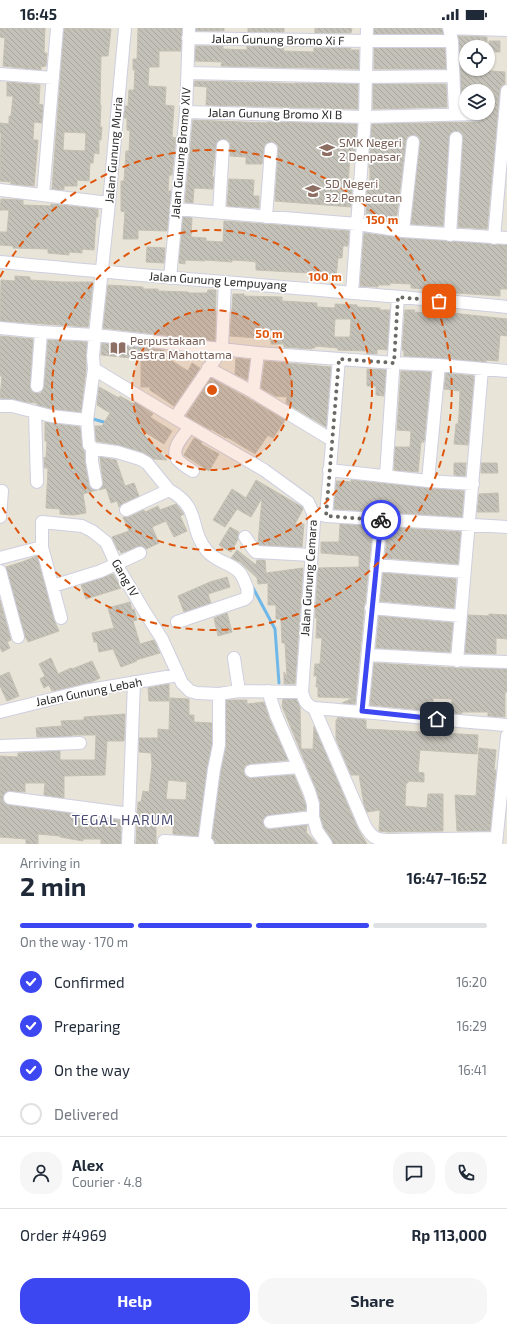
<!DOCTYPE html>
<meta charset="utf-8">
<style>
body{margin:0;font-family:"Exo 2",sans-serif;background:#f6f6f7;color:#1f2937;height:100vh;display:flex;flex-direction:column;font-size:15px;white-space:nowrap}
*{box-sizing:border-box;margin:0}
p{font-size:13px;color:#747a83}
.icon{flex:none;width:22px;height:22px;fill:none;stroke:currentColor;stroke-width:2;stroke-linecap:round;stroke-linejoin:round}
.map{position:relative;height:816px;overflow:hidden}
.side{display:flex;flex-direction:column;background:#fff;flex:1}
.side>*{flex:none}
.controls{position:absolute;left:459px;top:12px;display:grid;gap:8px}
.controls a{display:grid;place-items:center;width:36px;height:36px;border-radius:50%;background:#fff;box-shadow:0 1px 3px #0004;font-size:20px}
.pin{position:absolute;display:grid;place-items:center;width:34px;height:34px;color:#fff;margin:-17px;border-radius:8px;box-shadow:0 2px 6px #0006}
.courier{position:absolute;display:grid;place-items:center;width:40px;height:40px;margin:-20px;border:3px solid #3c47f2;border-radius:50%;background:#fff;color:#222;box-shadow:0 1px 5px #0007}
.head em{font-style:normal;font-weight:700}
.head div{display:flex;flex-direction:column-reverse}
.head{display:flex;align-items:center;justify-content:space-between;height:68px;padding:0 20px}
h1{font-size:26px;font-weight:700;line-height:30px}
.bar{display:grid;grid-template-columns:repeat(4,1fr);gap:6px 4px;align-content:center;height:48px;padding:0 20px}
.bar i{height:5px;border-radius:3px;background:#e0e1e3}
.bar .current{background:#3c47f2}
.bar p{grid-column:span 4}
.line{display:flex;align-items:center;gap:10px;padding:0 20px;border-top:1px solid #e0e1e3}
.line div{flex:1}
.round{display:grid;place-items:center;flex:none;width:42px;height:42px;border-radius:16px;background:#f6f6f7}
ol{padding:0 20px;list-style:none}
li{display:flex;align-items:center;gap:12px;height:44px}
li p{margin-inline-start:auto}
li .icon{padding:4px;border-radius:50%;background:#3c47f2;color:#fff;stroke-width:4}
li:last-child{color:#747a83}
li i{width:22px;height:22px;border:2px solid #e0e1e3;border-radius:50%}
.primary-button{display:flex;gap:8px;margin-top:auto;padding:8px 20px}
.primary-button a{flex:1;height:46px;border-radius:16px;background:#3c47f2;color:#fff;font-size:16px;font-weight:700;line-height:46px;text-align:center}
.primary-button a+a{background:#f6f6f7;color:#1f2937}
.status{display:flex;justify-content:space-between;align-items:center;height:28px;padding:0 20px;background:#fff;direction:ltr}
.status svg{height:11px;fill:currentColor}
.map>svg:first-child{display:block}
.lines{fill:none;stroke-linecap:round;stroke-linejoin:round}
.stream{stroke:#6eb8e9;stroke-width:3}
.building{fill:url(#building-back-hatch);stroke:#c4c0b2;fill-rule:evenodd}
.minor-casing{stroke:#cecfe0;stroke-width:14}
.minor{stroke:#fff;stroke-width:12}
.done{stroke:#6b6965;stroke-width:4;stroke-dasharray:0 7.2}
.route{stroke:#3c47f2;stroke-width:5}
.ring{fill:none;stroke:#de560d;stroke-width:2;stroke-dasharray:7 5}
.labels{text-anchor:middle;stroke-width:3.5;stroke-linejoin:round;paint-order:stroke}
.street-label{font-size:12px;fill:#272727;stroke:#fff}
.education-label{font-size:12px;fill:#785e54;stroke:#fff;text-anchor:start}
.quarter-label{font-size:14px;letter-spacing:1px;fill:#4a4c75;stroke:#fff}
.centre{fill:#de560d;stroke:#fff;stroke-width:2}
.ring-label{font-size:12px;text-anchor:middle;font-weight:bold;fill:#de560d;stroke:#fff;stroke-width:3.5;stroke-linejoin:round;paint-order:stroke}
</style>
<div class="status"><b>16:45</b><svg viewBox="0 0 49 12"><path d="M0 12V9h3v3zM5 12V6h3v6zM10 12V3h3v9zM15 12V0h3v12zM26 1h20v11H26zM47 4h2v5h-2z"/></svg></div>
<div class="map">
<svg width="507" height="816" viewBox="0 0 507 816">
<defs>
<pattern id="building-back-hatch" width="6" height="6" patternUnits="userSpaceOnUse"><rect width="6" height="6" fill="#c4c1b8"/><path d="M-1 5l2 2M0 0l6 6M5-1l2 2" fill="none" stroke="#a8a69e"/></pattern>
</defs>
<rect width="100%" height="100%" fill="#e9e4d8"/>
<g class="lines">
<!-- stream -->
<path class="stream" d="M90,390l17,5
M252,558l23,43 4,54"/>
</g>
<!-- building -->
<path class="building" d="M0,0h45l-1,25h3l-1,13 -5,1v3l-38,-4 2,-28 -5,-1z
M64,0l47,1 -3,27h-7l-1,49h1l-1,22h2l-1,13h-2v14l-5,-1 -1,10h-3l-1,18 -12,-1v6h-13v4l-12,-1zM64,104l22,1 -1,18 -22,-1z
M138,0h44l-1,23h-22v16h-10l-1,19 18,1 -1,18 9,1 -2,31 4,1 -4,37h-3l-1,16h3l-4,40 -29,-1v9h-15l2,-27 -4,-1v-30h3l2,-30h3l1,-20 -3,-1v-12h-3l1,-12h3l1,-16h5l1,-20h-2v-11h4z
M196,0h28v3h-28z
M248,0h36v4h-36z
M315,0h37l-1,5h-36z
M374,0h68l1,6h-69z
M458,8l29,1v6h-15v4h-6v22l39,3v12l-4,2 -1,4 -13,139 -29,-2 5,-89 -1,-4 -5,-3 -5,1 -3,6 -6,88 -32,-2 9,-81 -2,-7 -5,-1 -6,2 -1,4 -10,81 -30,-4 1,-30h3v-20h-1v-3l3,-41 105,-2 6,-4 1,-5h4v-22h-22v16h-4z
M489,13h11v11h-11z
M196,18h27v3l24,1v-4l37,1 -1,4 31,1v-4h37l-1,2h9v19l-138,-3 1,-4 -27,-1z
M374,20h71l1,21h-72z
M195,53l83,2 17,1v-1l63,1v25l-152,-4 1,-18 -13,-1z
M7,54l33,3 -1,19 4,1 -1,18 -8,-1 -1,18h5l-4,46 -23,-2v-2l-11,-1 1,-48h-1v-10l9,1v-8h2l2,-20h-6z
M373,56h73l1,23 -74,2z
M193,92l74,3v-1l90,2 -2,28h-5l-2,36h4l-1,19 -76,-6 3,-51v-5l-3,-2 -4,-1 -6,2 -1,4 -2,16h-16v-7l-16,-1v-13l-3,-3 -4,-1 -6,3 -1,4 -4,31h2l-1,12 -19,-1 -1,15 -8,-1z
M229,151l25,1 -1,16h6v12l-32,-2z
M1,171l22,1v5l28,1v-2l47,5v8h-2l-2,33 -12,-1v4l-13,-1v3l-21,-2v-4l-35,-1v-2l-13,-1v-13h7l2,-22h-9z
M183,189l9,1 -1,19 15,1v3l17,1 1,-21 96,7v1l29,2 -1,15h-5l-1,12h-4l-2,21h-27v-6l-53,-3v-8l-8,-1 -16,-1v2l-27,-2v1l-20,-1v4l-6,-1z
M364,205l38,5 105,7v44h-7v7l-58,-4v-2l-31,-2v-4l-21,-1v2h-12v2l-18,-1z
M147,219l18,1 -1,15 -18,-1z
M15,248l15,1v3l33,2h30l-5,45 -88,-6 1,-41 14,1z
M108,257l35,2v2h15v2l30,1v1h19l1,-3h8l-1,51 -112,-13z
M233,266h11v2l38,1v4l35,2v4l18,1v-4l22,1v2l23,1v2h10l-3,40 -10,-1v5h-10v-3l-29,-1v-2l-23,-2v2h-3v1l-28,-2v-3h-13v-5l-41,-3zM335,291h16l-1,18h-16z
M405,282h10l-1,2 13,1v2l25,1v-3l55,6v17l-7,-1 -2,26 -12,-1v2l-82,-6v-5l-2,-1z
M0,308l33,3 -3,47 2,6 5,1h4l3,-6 4,-47 39,2 -1,13v14l-5,43 -29,-3 -15,-4v-2l-12,-1 -13,-3 -12,-1 2,-22h-2z
M102,315l62,7v11h8l16,10 4,-8 8,5 -26,38 -24,-16v-3h-9v-28l-40,-4z
M236,330l14,2 -3,20 -12,-6z
M265,333l66,6 -5,60 -40,-24 1,-6 -12,-1 -14,-8z
M367,341l19,1 -2,26 -8,-1v-9h-9z
M401,343l30,1 -7,70h-3l-3,30 -24,-2 1,-23h15l1,-16 -14,-1z
M446,345l28,3 -6,69 -14,-1 2,-20h2l1,-9 1,-24 -16,-2z
M211,350l38,21 36,21 -12,18 -5,-3 -13,19 -28,-17 -1,1 -15,-9v1l-25,-14z
M99,359l20,11 1,-2 14,8 1,-2 18,12 -3,3 22,14 -8,13 -27,-17 30,33 -14,-1 -11,-7 -23,-7 -23,-4 -1,-15h7l8,-13 -13,-8z
M45,394l35,5 2,19 2,5 1,11 4,22 2,4 6,2 -14,4 3,19 -12,2 -14,-1v-5l-14,-1 2,-40h-4v-11l2,1 1,-17h-2z
M194,410l8,4 -1,2 18,10 -10,17 -25,-16z
M100,429l16,3 9,26 9,-3 5,13 -16,7 -4,4 -2,-6 -6,2 -5,-15 -7,2 4,-4v-4z
M454,435h12l-1,13 -11,-1z
M481,435h16l1,10h-17z
M256,452l46,27 1,2 -8,15h9l-2,23 -43,-2 -1,-2 4,-45 -11,19 -14,-8 -12,18 -12,-7 19,-31 14,9z
M351,452l76,8 37,3 -2,26 -128,-8 2,-28 15,1z
M498,465l1,19h-22l2,-18z
M176,476l8,10 -4,2 7,15 -13,6 -8,-16 -14,6 7,16 -13,6 -6,-3 -19,7 -1,-3h-2l-6,-13 17,-6 -6,-14h6l15,-7 1,2 13,-6 2,4z
M340,496l33,2 -8,77 -1,4v4l-9,93 -13,-1 11,-5 -35,-1v-10h-2l1,-11h-3l1,-12h5l2,-26h-6l1,-20h-2l3,-50 41,-1v-11l-38,-3v-11h18z
M230,499l9,5 -1,2v5l-7,13 -12,-7z
M388,499l73,5 -3,32 -73,-6z
M237,522l19,15 1,-5h8l1,13 37,-5 -8,116h-11v-12l3,5 -2,-34h-3l-1,-24h-5v-14h-8v-22l-10,1 -1,-6 -17,-16 -9,-4z
M37,528l17,64 5,11 -31,11 -3,-6 -19,-69 16,-5z
M383,545l73,6 -2,29 -74,-7z
M113,546l8,14 -35,11 -5,-14z
M227,549l3,10 -22,7 3,9 -27,9 -6,-16 32,-14z
M0,572l11,40 -4,2 3,6 -8,4 -2,-5z
M130,574l2,8 2,-1 3,11 -4,1 7,23 14,-4 6,13 -24,7 1,1 -16,6 -8,-18 -14,3 -2,-10h-3l-2,-9 22,-5 -6,-20z
M227,585l5,19 -14,4 -4,-18z
M489,586l18,1v24l-11,-1v16l-31,-1 3,-38 21,1z
M379,588l74,7 -3,29 -74,-4z
M51,630l7,16 13,-6 1,1 20,-8 8,17 -8,4 -40,9 -3,-6 -5,3 -4,-9 5,-3 -6,-12z
M374,635l83,5 50,1v23h-2v25l-17,-1v-4h-26v2l-11,-1 1,-14 -19,-1v13l-63,-6z
M9,644l10,24 -12,5 -7,-15v-10z
M169,656v17h-20l-1,-13z
M170,670l19,1v16h5v7l18,1v21l-5,24 -9,68 -25,-2v-10h-17v20h-20l2,-42h3l2,-11 6,1 3,-27 -1,-12 -12,-1v-14h19v-9l11,1zM168,752l19,2 -1,18 -20,-1z
M283,671h13l4,8 1,42h12l1,-23 44,103 9,15h-34l-1,-4 -8,-12 -4,-12v-14l-4,-13 -34,-83z
M226,672h21v4l17,-2 5,16 19,42 -38,4 -4,1 -2,3v4l1,4 7,2 42,-3 12,30v5l-40,6 -3,3 1,7 3,3h4l36,-4 -1,7 11,12h-102l-3,-6 9,-68 5,-24z
M125,686l-1,27h-17l-2,34 -41,1v22l-20,-3 1,-12h-20v9l-17,-1 -4,3 -1,3v4l6,4 74,10v5l21,1v-3l17,2v24h-20v-5h-18v2l-23,-4v-1l-22,-2v10h-12v-5l-26,-2v-81l18,1v-4l42,-2v9h35l1,-25h-24v1l-35,1 -1,-9 26,-2 -1,-5 23,-1v-3z
M338,689l28,3v9l112,6 -1,19 -57,-4 -2,22 6,1v9l-16,-1v2h-2l-1,23 22,2 1,-14h15v37l-55,1 -9,-1 1,-21 -13,2 -3,-7 -5,-30h-8l-15,-36v-19h1z
M479,720l17,2 -2,20h2l-6,61h-33l-2,-36 21,1z"/>
<g class="lines">
<defs>
<path id="minor" d="M125,0l-16,175 -14,132 -2,21 1,13 81,49 89,52 44,32 5,11 1,8 -12,171c2,8 4,13 12,16 65,5 129,12 193,17
M449,0l3,13 3,73
M449,0l58,2
M188,10l179,3h85
M188,45l178,4 87,-1
M0,46l53,4
M186,84l179,5 112,-3
M0,162l109,13
M43,167l14,-167
M176,181l181,15 46,7 104,7
M219,184l4,-66
M266,189l5,-68
M403,203l10,-89
M450,207l6,-97
M494,210l13,-147
M0,234c169,17 338,28 507,45
M170,250l16,-166 3,-84
M352,265l13,-176 2,-89
M0,300l41,4 54,3 163,18 136,10 45,2 68,6
M208,340l45,24 79,48
M94,341l-7,51 2,25 2,2 4,2 22,3 23,7 7,4 22,27 -43,20
M37,358l4,-54
M253,364l5,-39
M0,378h12l39,10 36,4
M35,384l2,70
M175,390l47,-69 3,-67
M190,399c-6,8 -21,23 -12,33 3,4 10,8 15,11
M92,419v14l4,22
M329,442l99,11 45,3
M386,447l12,-178
M428,453l11,-116
M169,462c33,18 19,38 38,61 8,10 23,12 31,20 4,3 6,9 8,14 2,4 2,7 1,12l-2,2 -68,23
M313,485l13,3 181,11
M326,488l13,-157
M0,489l2,-26
M245,509l9,13 2,2 55,3
M0,530l42,-11
M376,537l88,7
M0,543l18,66
M53,558l48,-15 39,-18
M371,580l89,8
M61,590l-19,-71v-25l40,4 10,5 14,11 10,22 30,50 16,25 20,44 8,8 7,2 22,1 20,-3 63,1
M368,627c46,2 92,6 139,7
M234,630l5,33
M457,633l25,-292
M268,663l8,24 33,76 4,13v13l4,14 9,13
M314,680l51,118c6,10 10,14 23,14l108,-2
M362,683l19,-192
M0,684l84,-21 94,-16
M0,718l80,-3
M251,743l48,-4
M10,770l120,16
M270,794l43,-5
M164,813l44,3
M128,816l6,-162
M204,816l10,-75 5,-24v-51
M496,816l11,-108"/>
</defs>
<!-- minor casing -->
<use href="#minor" class="minor-casing"/>
<!-- minor -->
<use href="#minor" class="minor"/>
</g>
<g class="lines">
<!-- done -->
<path class="done" d="M381,492l-55,-4 13,-157 55,4 4,-66 41,4"/>
<!-- route -->
<path class="route" d="M381,492l-19,191 75,8"/>
</g>
<!-- distance rings -->
<circle cx="212" cy="362" r="80" fill="#de560d" fill-opacity=".12"/>
<g class="ring">
<circle cx="212" cy="362" r="80"/>
<circle cx="212" cy="362" r="160"/>
<path d="M0 249A240 240 0 1 1 0 475"/>
</g>
<!-- icons -->
<defs>
<symbol id="school-bare" viewBox="-9 -9 18 18"><path d="M0-5L7-2L0 1L-7-2ZM-4 1L0 2.5L4 1V4Q0 6-4 4Z" fill="#8d6e63" stroke="#fff" stroke-width="2.5" paint-order="stroke"/></symbol>
<symbol id="library-bare" viewBox="-9 -9 18 18"><path d="M-6-4Q-3-5.5-.7-3.5V5Q-3 3-6 4ZM6-4Q3-5.5 .7-3.5V5Q3 3 6 4Z" fill="#8d6e63" stroke="#fff" stroke-width="2.5" paint-order="stroke"/></symbol>
</defs>
<g fill-rule="evenodd">
<use href="#school-bare" x="316" y="111" width="22" height="22"/>
<use href="#school-bare" x="302" y="152" width="22" height="22"/>
<use href="#library-bare" x="107" y="309" width="22" height="22"/>
</g>
<g class="labels">
<!-- street labels -->
<g class="street-label">
<text transform="translate(278 12) rotate(1)" y="4">Jalan Gunung Bromo Xi F</text>
<text transform="translate(275 86) rotate(1)" y="4">Jalan Gunung Bromo XI B</text>
<text transform="translate(114 122) rotate(-85)" y="4">Jalan Gunung Muria</text>
<text transform="translate(181 125) rotate(-85)" y="4">Jalan Gunung Bromo XIV</text>
<text transform="translate(218 253) rotate(4)" y="4">Jalan Gunung Lempuyang</text>
<text transform="translate(125 550) rotate(60)" y="4">Gang IV</text>
<text transform="translate(309 550) rotate(-86)" y="4">Jalan Gunung Cemara</text>
<text transform="translate(89 664) rotate(-11)" y="4">Jalan Gunung Lebah</text>
</g>
<!-- education labels -->
<g class="education-label">
<text x="339" y="119">SMK Negeri<tspan x="339" dy="14">2 Denpasar</tspan></text>
<text x="325" y="160">SD Negeri<tspan x="325" dy="14">32 Pemecutan</tspan></text>
<text x="130" y="317">Perpustakaan<tspan x="130" dy="14">Sastra Mahottama</tspan></text>
</g>
<!-- quarter labels -->
<g class="quarter-label">
<text x="123" y="797">TEGAL HARUM</text>
</g>
</g>
<circle cx="212" cy="362" r="6" class="centre"/>
<g class="ring-label">
<text x="382" y="196">150 m</text>
<text x="325" y="253">100 m</text>
<text x="269" y="310">50 m</text>
</g>
</svg>
<div class="controls">
<a><svg class="icon" aria-label="locate" viewBox="0 0 24 24"><circle cx="12" cy="12" r="6"/><path d="M12 2v4M12 18v4M2 12h4M18 12h4"/></svg></a>
<a><svg class="icon" aria-label="layers" viewBox="0 0 24 24"><path d="M12 4l9 5-9 5-9-5zM3 14l9 5 9-5"/></svg></a>
</div>
<div class="pin" style="left:439px;top:273px;background:#ea580c"><svg class="icon" aria-label="bag" viewBox="0 0 24 24"><path d="M5 8h14l-1 12H6zM9 8a3 3 0 0 1 6 0"/></svg></div>
<div class="pin" style="left:437px;top:691px;background:#1f2937"><svg class="icon" aria-label="home" viewBox="0 0 24 24"><path d="M3 11l9-7 9 7M6 9v11h12V9"/></svg></div>
<div class="courier" style="left:381px;top:492px"><svg class="icon" aria-label="bike" viewBox="0 0 24 24"><circle cx="6" cy="16" r="4"/><circle cx="18" cy="16" r="4"/><path d="M6 16l4-8h5l3 8M10 8l3 8H6M13 5h3"/></svg></div>
</div>
<section class="side">
<div class="head"><div><h1>2 min</h1><p>Arriving in</p></div><em>16:47–16:52</em></div>
<div class="bar"><i class="current"></i><i class="current"></i><i class="current"></i><i></i><p>On the way · 170 m</p></div>
<ol>
<li><svg class="icon" aria-label="check" viewBox="0 0 24 24"><path d="M5 12l5 5 9-10"/></svg>Confirmed<p>16:20</p></li>
<li><svg class="icon" aria-label="check" viewBox="0 0 24 24"><path d="M5 12l5 5 9-10"/></svg>Preparing<p>16:29</p></li>
<li><svg class="icon" aria-label="check" viewBox="0 0 24 24"><path d="M5 12l5 5 9-10"/></svg>On the way<p>16:41</p></li>
<li><i></i>Delivered</li>
</ol>
<div class="line" style="height:72px"><a class="round"><svg class="icon" aria-label="person" viewBox="0 0 24 24"><circle cx="12" cy="8" r="4"/><path d="M4 21q1-7 8-7t8 7"/></svg></a><div><b>Alex</b><p>Courier · 4.8</p></div><a class="round"><svg class="icon" aria-label="chat" viewBox="0 0 24 24"><path d="M4 5h16v11H9l-5 4z"/></svg></a><a class="round"><svg class="icon" aria-label="phone" viewBox="0 0 24 24"><path d="M5 4h4l2 5-3 2q2 4 5 5l2-3 5 2v4C11 20 4 13 5 4z"/></svg></a></div>
<div class="line" style="height:52px"><div>Order #4969</div><b>Rp 113,000</b></div>
<div class="primary-button"><a>Help</a><a>Share</a></div>
</section>
